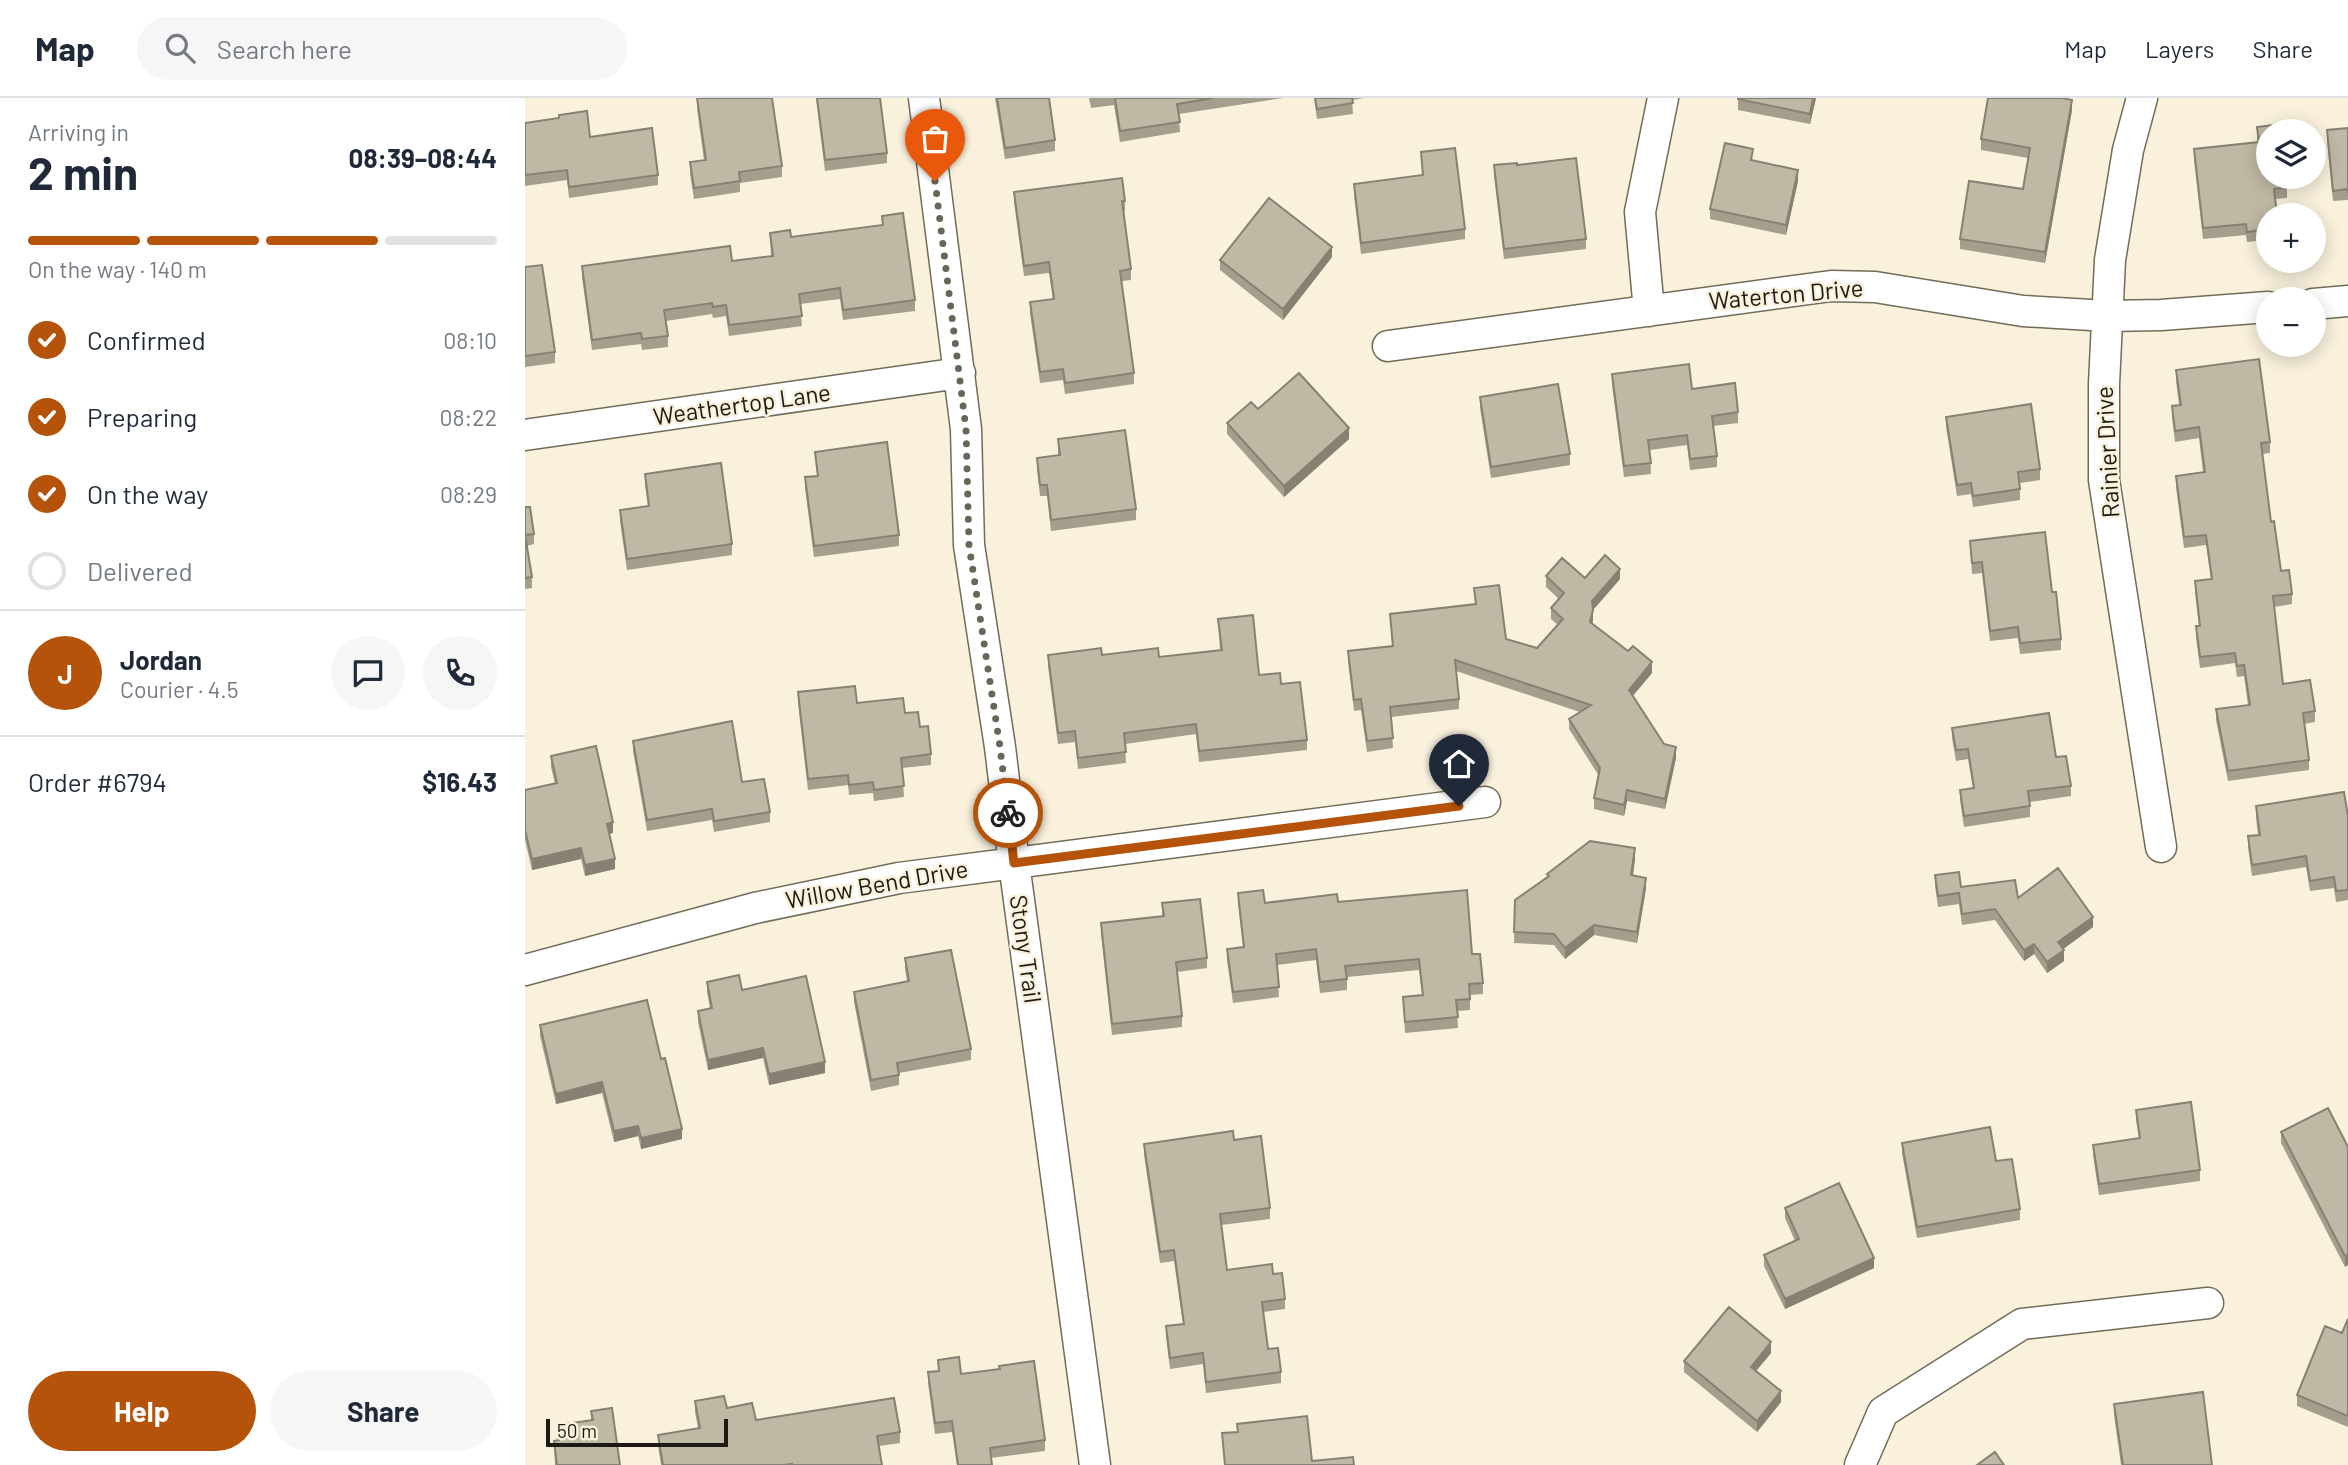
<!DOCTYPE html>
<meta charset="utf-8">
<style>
body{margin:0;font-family:Barlow,sans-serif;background:#f6f6f7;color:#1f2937;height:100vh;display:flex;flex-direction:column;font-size:26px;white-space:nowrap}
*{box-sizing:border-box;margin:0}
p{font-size:23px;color:#747a83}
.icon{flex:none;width:38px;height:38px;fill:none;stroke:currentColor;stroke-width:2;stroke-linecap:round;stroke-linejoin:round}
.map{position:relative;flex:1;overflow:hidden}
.drawer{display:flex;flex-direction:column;background:#fff;width:525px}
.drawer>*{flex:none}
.fabs{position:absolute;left:1731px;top:21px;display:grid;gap:14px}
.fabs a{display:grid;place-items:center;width:70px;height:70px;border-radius:50%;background:#fff;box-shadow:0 4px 18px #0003;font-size:35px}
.scale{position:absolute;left:21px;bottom:18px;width:182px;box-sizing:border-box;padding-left:7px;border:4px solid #1c1a12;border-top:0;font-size:19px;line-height:24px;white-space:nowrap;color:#1c1a12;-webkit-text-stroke:5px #f9f1dc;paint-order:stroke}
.pin{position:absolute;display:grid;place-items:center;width:60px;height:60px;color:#fff;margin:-72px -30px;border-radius:50% 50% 50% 0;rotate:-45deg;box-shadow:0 0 7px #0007}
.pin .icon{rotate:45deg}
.courier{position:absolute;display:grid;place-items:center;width:70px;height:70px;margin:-35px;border:5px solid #b45309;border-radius:50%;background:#fff;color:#222;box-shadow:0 2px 9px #0007}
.overview em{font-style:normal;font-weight:700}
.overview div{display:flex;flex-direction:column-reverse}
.overview{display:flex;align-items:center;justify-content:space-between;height:119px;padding:0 28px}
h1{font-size:46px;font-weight:700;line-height:52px}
.bar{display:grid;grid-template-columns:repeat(4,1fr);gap:10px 7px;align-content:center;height:84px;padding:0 28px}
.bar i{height:9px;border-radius:5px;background:#e0e1e3}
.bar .current{background:#b45309}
.bar p{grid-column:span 4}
.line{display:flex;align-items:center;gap:18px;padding:0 28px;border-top:2px solid #e0e1e3}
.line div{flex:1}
.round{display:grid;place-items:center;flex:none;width:74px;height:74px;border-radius:37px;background:#f6f6f7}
ol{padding:0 28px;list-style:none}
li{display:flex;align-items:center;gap:21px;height:77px}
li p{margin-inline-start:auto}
li .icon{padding:7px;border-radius:50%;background:#b45309;color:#fff;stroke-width:4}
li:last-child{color:#747a83}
li i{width:38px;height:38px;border:4px solid #e0e1e3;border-radius:50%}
.button{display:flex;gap:14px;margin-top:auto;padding:14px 28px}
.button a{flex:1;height:80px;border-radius:42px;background:#b45309;color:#fff;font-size:28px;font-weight:700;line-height:80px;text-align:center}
.button a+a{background:#f6f6f7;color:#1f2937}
header{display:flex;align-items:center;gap:42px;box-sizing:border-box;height:98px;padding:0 35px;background:#fff;border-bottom:2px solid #e0e1e3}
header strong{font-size:33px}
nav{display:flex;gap:38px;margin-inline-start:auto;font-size:24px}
.search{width:490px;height:63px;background:#f6f6f7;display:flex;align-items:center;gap:18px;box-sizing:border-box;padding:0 24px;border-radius:38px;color:#747a83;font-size:26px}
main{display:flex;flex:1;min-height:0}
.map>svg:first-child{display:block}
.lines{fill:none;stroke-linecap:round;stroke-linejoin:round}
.minor-casing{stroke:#726b59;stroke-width:33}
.minor{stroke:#fff;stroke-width:30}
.wall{fill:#a49e8d}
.shaded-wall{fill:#868173}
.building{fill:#bfb8a4;stroke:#868173;stroke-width:2}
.done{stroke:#696559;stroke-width:7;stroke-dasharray:0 12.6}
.route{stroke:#b45309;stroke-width:9}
.labels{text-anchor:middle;stroke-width:5;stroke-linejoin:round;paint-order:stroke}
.street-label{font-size:24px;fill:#1c1a12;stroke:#f9f1dc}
</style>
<header>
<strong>Map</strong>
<div class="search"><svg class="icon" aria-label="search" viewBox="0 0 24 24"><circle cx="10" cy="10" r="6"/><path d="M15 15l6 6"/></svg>Search here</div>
<nav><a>Map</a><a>Layers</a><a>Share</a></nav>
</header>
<main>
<section class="drawer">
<div class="overview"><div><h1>2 min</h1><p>Arriving in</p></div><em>08:39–08:44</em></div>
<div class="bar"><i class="current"></i><i class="current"></i><i class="current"></i><i></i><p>On the way · 140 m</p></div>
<ol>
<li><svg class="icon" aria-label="check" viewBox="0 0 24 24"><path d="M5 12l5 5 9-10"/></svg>Confirmed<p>08:10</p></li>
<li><svg class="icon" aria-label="check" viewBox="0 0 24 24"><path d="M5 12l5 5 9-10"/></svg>Preparing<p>08:22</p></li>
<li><svg class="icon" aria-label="check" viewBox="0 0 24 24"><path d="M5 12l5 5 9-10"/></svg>On the way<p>08:29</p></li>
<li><i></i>Delivered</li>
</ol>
<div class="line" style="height:126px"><b class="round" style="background:#b45309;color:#fff">J</b><div><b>Jordan</b><p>Courier · 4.5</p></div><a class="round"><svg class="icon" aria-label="chat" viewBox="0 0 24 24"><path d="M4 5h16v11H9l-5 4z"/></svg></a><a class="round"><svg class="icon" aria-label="phone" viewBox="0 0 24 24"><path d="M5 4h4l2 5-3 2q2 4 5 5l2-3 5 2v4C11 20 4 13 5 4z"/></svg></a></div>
<div class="line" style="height:91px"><div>Order #6794</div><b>$16.43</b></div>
<div class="button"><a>Help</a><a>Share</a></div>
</section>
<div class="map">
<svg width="1823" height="1367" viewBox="0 0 1823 1367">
<rect width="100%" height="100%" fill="#f9f1dc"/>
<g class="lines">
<defs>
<path id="minor" d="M399,0l42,331 3,116 31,202 14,116 81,602
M1617,0l-14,52 -18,110 -6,124v96l57,367
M1788,206l35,-3
M1124,213l-9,-99 23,-114
M863,248l443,-60 44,1 148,24 85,5 53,-1 107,-8
M0,337l435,-62
M0,872l230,-62 144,-30 586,-76
M1335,1367l23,-53 139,-88 186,-21"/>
</defs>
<!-- minor casing -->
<use href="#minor" class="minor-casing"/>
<!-- minor -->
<use href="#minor" class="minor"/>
</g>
<!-- wall -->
<path class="wall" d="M172,0l85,68v11l-42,6v9l-46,7 -4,-26v-11l14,-2 -7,-51z
M291,0h64l7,55v10l-62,8z
M470,0h54l6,42v11l-50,8z
M564,0h194l-104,16 1,18 -60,10 -6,-37 -23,3z
M789,0h50l-12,2 1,14 -36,5z
M1213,0h78l-6,26 -72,-14z
M1547,12l-27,153 -85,-14v-10l63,-50 5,-31 -47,-8v-11z
M0,25l65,14 68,38v10l-89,13 -2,-18 -42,6z
M1732,29l30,60v11l-12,1 -7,16v25l-21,2 -1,-7 -43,4 -9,-79v-11l63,-7z
M1823,30v75v-3l-15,1 -6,-60v-11z
M896,54l44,77v10l-104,15 -7,-59v-11l68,-9z
M1228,62l45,21 -12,54 -76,-16v-10z
M969,67h23l69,74v10l-82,10 -10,-83z
M489,94l111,9v10h-2l8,58v11l-9,1 12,92v11l-69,10 -2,-14 -23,3 -10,-70v-11l23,-3 -4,-26 -25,3 -10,-74z
M357,118l33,84v11l-72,9 -3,-21 -40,5 2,22 -73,10 -3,-20 -13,2 -1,-4 -46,7 2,15v11l-26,3 -1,-6 -49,6 -10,-73v-11l150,-5 39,-5 -1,-23 21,4 91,-12z
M807,159l-49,63 -63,-50v-10z
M0,169l30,85v11l-30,4z
M1651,272l94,72v11l-8,1 9,68 10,49 11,23v10l-18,3 9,77 32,27v11l-11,2 5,36v10l-81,11 -12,-61v-11l32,-4 -4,-29 -7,1 -2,-14 -35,5 -4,-31v-11h3l-4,-34v-11l16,-2 -5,-34 -22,3 -8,-61v-11l27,-4 -4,-34 -24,4 -3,-25v-11l7,-1 -3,-24z
M1087,276l80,15 46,23v11l-25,3 4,30v11l-27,3 -3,-25 -37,5 1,24 -27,3 -12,-92z
M955,299l90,57v11l-79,13 -11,-70z
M733,311l91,30 -65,58 -57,-63v-11z
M1421,319l94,52v11l-20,3v17l-47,7 -2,-13 -14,2 -11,-69z
M533,341l78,70v11l-85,11 -4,-35h-7l-3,-27v-11l21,-3z
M290,354l84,83v11l-85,11 -9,-69v-11l12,-1z
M120,376l87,70v11l-105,15 -7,-49v-11l28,-4 -3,-21z
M0,409l9,27v10l-7,2 5,31v11l-7,1z
M1445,443l82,51 9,47v11l-41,4 -2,-16 -28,3 -8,-68 -10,1z
M1021,478l74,3 -27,31 -1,14 60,49 -19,23 31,48 12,14 -11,51 -38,-8 -3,15 -30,-7v-11l5,-22 -30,-47v-10l11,-7 -124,-41 3,28v10l-68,8 2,31 -26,4 -6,-42 -7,1 -6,-50v-10l44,-5 -2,-32 85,-10 -1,-16 32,51 31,9 21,-23 -7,-6v-11l8,-9 -13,-12z
M693,521l41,56 22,9 26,56v10l-108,12 -3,-28 -71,10 1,19 -48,6 -3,-27 -17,2 -10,-78v-11h54l57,2 61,-7z
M273,594l107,21 15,14 11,27v11l-29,3 2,29 -30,4 -1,-8 -24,2 -1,-10 -40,5 -10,-87z
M1427,630l104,29 15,29v10l-41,6v15l-66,10 -4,-27v-10l13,-2 -5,-29 -12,2 -4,-23z
M108,643l109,41 28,30v10l-56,10 -2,-12 -65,11 -14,-80z
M26,658l62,77 -4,1 6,35 -30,7 -4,-17 -49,11 -7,-30v-50l30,-6 -4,-17z
M1731,708l92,10v84l-12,2 -2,-14 -24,3 -4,-24 -54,9 -4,-29v-11l10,-1 -2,-18z
M1110,761l-2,17 13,12 -9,55 -43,-8 -29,24 -11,-14 -40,-2 1,-43 32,-22v-4z
M1410,777l26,12 57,11 75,29 -30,22 1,12 -17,12 -13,-19 -10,7 -29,-41 -33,5 -3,-21 -21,3 -3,-21z
M713,795l27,10 73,-1 134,52 11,29v11l-13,1v15l-13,1 1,17 -53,5 -2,-36 19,-2 -3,-25 -72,7v13l-27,3 -4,-33 -39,5 2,32 -46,6 -6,-43v-11l16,-2 -5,-43z
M637,805l45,55v10l-30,4 5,44v11l-70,8 -11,-101v-11l61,-7z
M380,860l66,91v11l-72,13v12l-28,6 -17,-89v-10l53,-11 -2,-12z
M182,884l35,8 83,83 -56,12 -6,-27 -55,12 -10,-48v-11l12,-2 -3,-17z
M15,927l121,34 21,80 -41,10 -3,-13 -24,6 -12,-49 -46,11 -16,-68z
M1611,1012l64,60v11l-101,14 -6,-40v-10l46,-6 -3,-19z
M1756,1034l67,15 -3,120 -64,-124z
M709,1042l36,68v11l-49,6 6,45 46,4 12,25v10l-22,3 5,37 13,23v11l-75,10 -3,-29 -33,5 -4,-32v-11l17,-2 -9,-63 -14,2 -16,-108v-11z
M1377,1045l94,18 24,48v11l-103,18 -15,-85z
M1260,1110l89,60 -89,41 -21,-43v-11l31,-14 -10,-23z
M1823,1221v108l-51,-21v-11l45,-62z
M1246,1255l-15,18 25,31 -24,30 -73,-60v-11z
M413,1262l23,14 84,66v11l-54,7 1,7h-35l-5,-33 -17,2 -7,-51v-11l10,-1z
M170,1303l32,7 29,12 144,12v11l-21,3 3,19h-221l-3,-19v-11l40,-7 -3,-16z
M1589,1306l98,61h-91l-7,-50z
M66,1313l29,54h-65l-1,-24h4l-1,-16 34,-5z"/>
<!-- shaded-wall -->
<path class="shaded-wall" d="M1288,0h3l-6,26v-10z
M1547,2v10l-27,153v-11z
M1273,72v11l-12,54v-10z
M807,149v10l-49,63v-11z
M824,330v11l-65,58v-11z
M1095,471v10l-27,31v11l-3,11 2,-31z
M1127,564v11l-23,27v-10z
M1151,649v11l-11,51v-10z
M1102,692v11l-3,15v-11z
M88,724v11l-6,1v-10z
M56,750v11l-49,11v-11z
M1110,750v11l-4,27v-11z
M90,761v10l-30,7v-11z
M1121,780v10l-9,55v-11z
M1568,819v10l-35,26v-11z
M1069,827v10l-29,24v-11z
M1509,846v10l-10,7v-11z
M1539,852v11l-17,12v-11z
M238,950v10l-55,12v-10z
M300,964v11l-56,12v-11z
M77,984v11l-46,11v-10z
M113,1028v10l-24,6v-11z
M157,1031v10l-41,10v-11z
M1823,1157v10l-3,2v-11z
M1349,1160v10l-89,41v-10z
M1246,1244v11l-20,24v-10z
M1256,1293v11l-24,30v-11z"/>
<!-- building -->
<path class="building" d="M172,0h75l10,68 -43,6 1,9 -46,7 -4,-26 16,-2z
M292,0h63l7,55 -62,7z
M472,0h52l6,42 -50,8z
M590,0h99l-37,6 3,18 -60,9z
M790,0h37l1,5 -36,6z
M1213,0h75l-3,16 -72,-15z
M1463,0h74l10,2 -27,152 -85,-13 9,-58 54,8 7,-41 -49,-9z
M62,13l3,26 62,-9 6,47 -89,12 -2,-17 -42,5v-52l34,-5v-3z
M1755,26l1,7h-13v46h18l1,10 -13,2 3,26h-9v14l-21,3 -1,-8 -43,4 -9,-79 65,-7 -2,-15z
M1823,30v65v-4l-15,2 -6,-61z
M1200,45l28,6 -2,11 47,10 -12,55 -76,-16z
M930,50l10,81 -104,14 -7,-59 69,-9 -2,-23z
M1051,60l10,81 -82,10 -10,-84 23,-2v2z
M597,80l3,23h-3l9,68 -11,2 14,102 -69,10 -2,-14 -23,3 -10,-70 24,-3 -5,-37 -25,4 -10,-74z
M744,100l63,49 -49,62 -63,-49z
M378,115l12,87 -72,10 -3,-22 -41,6 3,22 -73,9 -3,-20 -13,2 -1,-4 -48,7 4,26 -26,3 -1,-6 -49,7 -10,-74 148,-20 2,15 41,-5 -3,-23 20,-3 1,7 92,-12 -1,-9z
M17,167l13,87 -30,4v-89z
M1734,261l11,83 -9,1 10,79 3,-1 7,50 8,-1 3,24 -19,2 10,88 27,-4 5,31 -12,2 6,47 -81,11 -12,-62 34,-4 -6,-40 -7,1 -2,-13 -35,4 -4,-31h4l-5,-45 17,-2 -6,-44 -22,2 -8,-61 29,-4 -6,-45 -24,4 -3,-25 9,-1 -5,-35z
M1164,266l3,25 43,-6 3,29 -26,4 5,40 -27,3 -3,-24 -39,5 3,23 -27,3 -12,-92z
M774,275l50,55 -65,58 -57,-63 24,-21 7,7z
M1033,286l12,70 -79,13 -11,-70z
M1506,306l9,65 -22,3 2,17 -47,7 -2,-13 -14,2 -11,-68z
M600,332l11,79 -85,11 -4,-35h-7l-3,-27 23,-3 -2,-16z
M362,344l12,93 -85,11 -9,-69 13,-1 -3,-24z
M196,365l11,81 -105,15 -7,-49 29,-4 -4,-32z
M0,409h5l4,27 -9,1z
M1520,434l7,60h4l5,47 -41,4 -2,-16 -28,4 -8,-69 -10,1 -2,-22z
M0,437l7,42 -7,1z
M1080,457l15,14 -28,32 1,9 -3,12 38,29 5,-5 19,16 -23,28 35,54 12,3 -11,52 -38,-9 -3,15 -30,-7 6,-30 -31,-49 22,-14 -136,-45 4,39 -69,8 3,31 -26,3 -6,-42 -7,1 -6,-49 45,-5 -3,-32 86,-10 -2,-16 25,-3 7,54 31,9 26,-29 -12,-11 13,-15 -18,-17 16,-18 23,20z
M728,517l6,60 21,-2 1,11 19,-2 7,58 -108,11 -3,-27 -72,9 2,19 -48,6 -3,-27 -17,2 -10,-78 53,-7 1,7 56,-7 1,9 63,-7 -4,-31z
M330,588l2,17 46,-5 2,15 13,-1 2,15 8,-1 3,28 -30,4 3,28 -30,4 -1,-8 -24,3 -1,-10 -40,4 -10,-87z
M1524,615l7,44 10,-1 5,30 -43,5 2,15 -66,10 -4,-26 14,-2 -6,-39 -12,1 -4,-22z
M207,623l10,61 22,-3 6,33 -56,9 -2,-12 -65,11 -14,-79z
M71,648l17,76 -6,2 8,35 -30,6 -4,-17 -49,11 -7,-29v-40l32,-7 -6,-27z
M1819,694l4,24v74l-12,1 -2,-14 -24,4 -4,-25 -54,9 -4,-29 12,-1 -4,-29z
M1065,743l45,7 -4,27 15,3 -9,54 -43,-7 -29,23 -11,-14 -40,-2 1,-32 34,-24 -2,-2z
M1533,770l35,49 -35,25 6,8 -17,12 -13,-18 -10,6 -29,-41 -33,5 -3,-21 -21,3 -3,-21 24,-3 2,15 54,-7 3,18z
M738,792l2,13 72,-9 1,8 129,-12 5,64h8l3,29 -14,1 1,15 -14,1 2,17 -53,5 -2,-25 20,-2 -4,-36 -74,7 2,13 -27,3 -4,-33 -40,5 3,33 -46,5 -6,-43 17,-2 -6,-54z
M675,801l7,59 -31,4 6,54 -70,8 -11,-101 63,-7 -2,-13z
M426,852l20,99 -74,14 2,12 -28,5 -17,-88 55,-11 -4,-23z
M214,877l3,15 64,-14 19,86 -56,12 -6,-26 -55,12 -10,-49 14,-3 -5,-26z
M122,902l14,59 4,-1 17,71 -41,9 -3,-12 -24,5 -12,-49 -46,12 -16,-69z
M1666,1004l9,68 -101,14 -6,-39 47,-7 -4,-28z
M1803,1010l20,39v108l-3,1 -64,-124z
M1465,1029l6,34 16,-2 8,50 -103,18 -15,-84z
M708,1033l1,9 27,-4 9,72 -50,6 7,56 45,-6 1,10 9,-1 3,26 -23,3 6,47 10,-1 3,24 -75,10 -3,-29 -33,5 -4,-32 18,-2 -10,-74 -14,2 -16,-108z
M1314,1085l35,75 -89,41 -21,-44 35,-16 -14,-31z
M1204,1209l42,35 -20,25 30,24 -24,30 -73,-60z
M1823,1221v97l-51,-21 28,-69 17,7z
M434,1259l2,17 39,-5 -1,-3 35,-5 11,79 -55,8 2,17h-34l-6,-44 -17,2 -7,-51 11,-1 -1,-11z
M1678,1294l9,73h-89l-9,-61z
M199,1298l3,12 25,-5 4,17 138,-22 6,34 -23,4 5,29h-90v-1l-8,1h-121l-5,-30 42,-7 -5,-27z
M87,1310l8,57h-63l-3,-24 5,-1 -2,-15 36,-5 -2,-9z
M782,1318l5,45 41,-4 1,8h-129l-3,-32 16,-1 -1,-8z
M1470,1354l9,13h-27z"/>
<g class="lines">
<!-- done -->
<path class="done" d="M410,83l31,248 3,116 31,202 8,66"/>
<!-- route -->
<path class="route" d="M483,715l6,50 445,-57"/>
</g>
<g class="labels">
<!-- street labels -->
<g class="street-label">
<text transform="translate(1261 197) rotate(-5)" y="8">Waterton Drive</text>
<text transform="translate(217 307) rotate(-8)" y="8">Weathertop Lane</text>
<text transform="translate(1583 354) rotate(-93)" y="8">Rainier Drive</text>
<text transform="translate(352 787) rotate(-10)" y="8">Willow Bend Drive</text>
<text transform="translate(500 851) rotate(82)" y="8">Stony Trail</text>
</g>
</g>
</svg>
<div class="fabs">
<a><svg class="icon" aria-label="layers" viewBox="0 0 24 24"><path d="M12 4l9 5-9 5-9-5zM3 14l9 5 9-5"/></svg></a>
<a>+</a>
<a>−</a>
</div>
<div class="scale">50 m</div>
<div class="pin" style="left:410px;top:83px;background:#ea580c"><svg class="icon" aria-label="bag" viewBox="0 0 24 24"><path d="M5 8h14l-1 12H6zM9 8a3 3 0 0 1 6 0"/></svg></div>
<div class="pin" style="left:934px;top:708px;background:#1f2937"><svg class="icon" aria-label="home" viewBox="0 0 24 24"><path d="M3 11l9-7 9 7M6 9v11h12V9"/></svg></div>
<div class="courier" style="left:483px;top:715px"><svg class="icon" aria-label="bike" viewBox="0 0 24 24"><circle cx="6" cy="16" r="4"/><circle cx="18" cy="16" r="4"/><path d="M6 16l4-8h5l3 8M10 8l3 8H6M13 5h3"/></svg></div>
</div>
</main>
